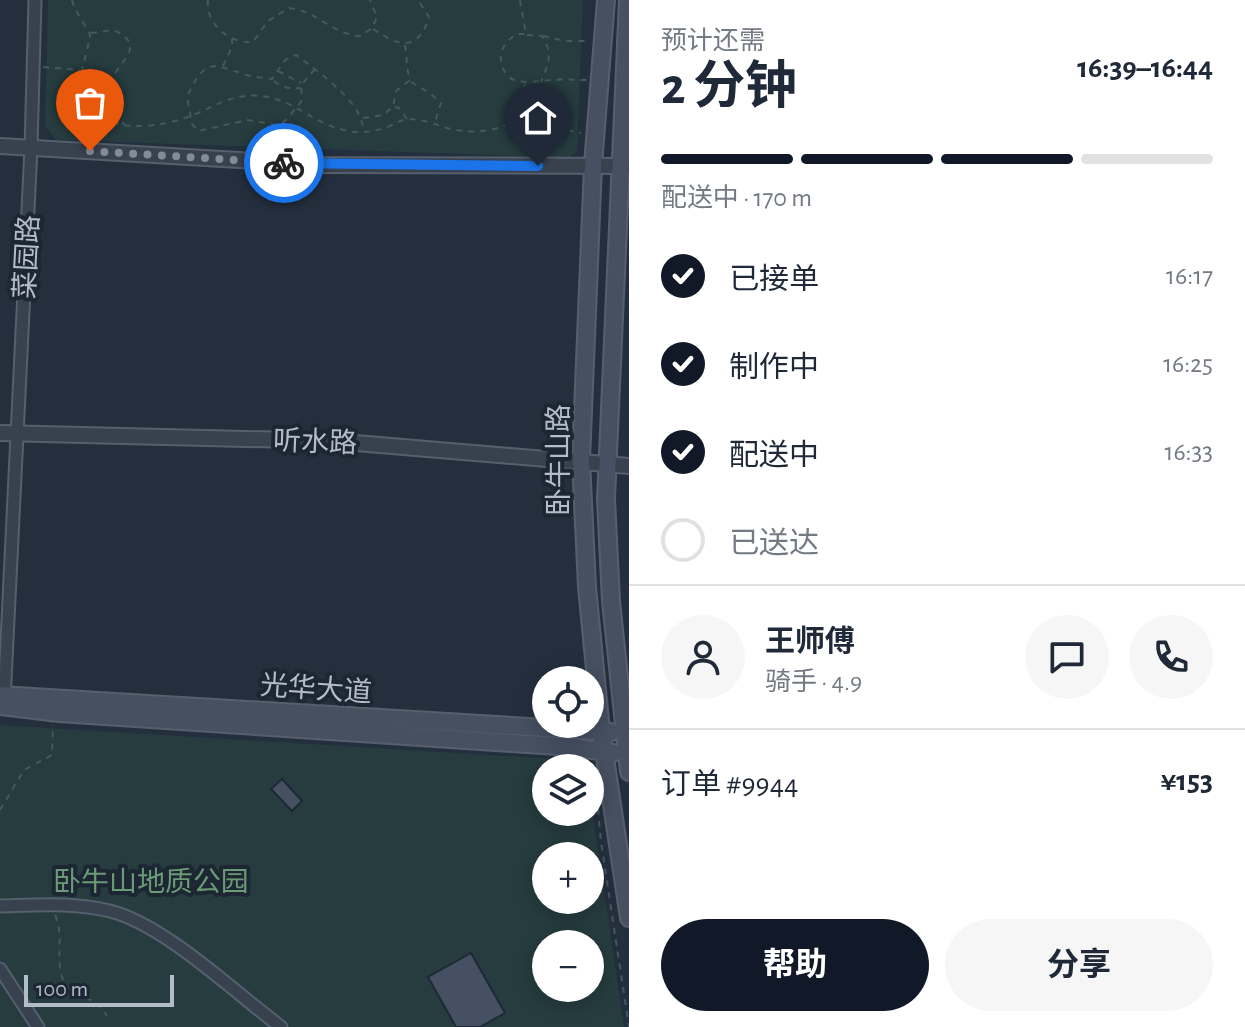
<!DOCTYPE html>
<html lang="zh">
<meta charset="utf-8">
<style>
body{margin:0;font-family:"Alegreya Sans","Noto Sans SC",sans-serif;background:#f6f6f7;color:#1f2937;height:100vh;display:flex;flex-direction:column;font-size:30px;white-space:nowrap}
*{box-sizing:border-box;margin:0}
p{font-size:26px;color:#747a83}
.icon{flex:none;width:44px;height:44px;fill:none;stroke:currentColor;stroke-width:2;stroke-linecap:round;stroke-linejoin:round}
.map{position:relative;flex:1;overflow:hidden}
.sheet{display:flex;flex-direction:column;background:#fff;width:616px}
.sheet>*{flex:none}
.controls{position:absolute;left:532px;top:666px;display:grid;gap:16px}
.controls a{display:grid;place-items:center;width:72px;height:72px;border-radius:50%;background:#fff;box-shadow:0 4px 20px #0003;font-size:40px}
.scale{position:absolute;left:24px;bottom:20px;width:150px;box-sizing:border-box;padding-left:8px;border:4px solid #b4bcc9;border-top:0;font-size:22px;line-height:28px;white-space:nowrap;color:#b4bcc9;-webkit-text-stroke:6px #1d2633;paint-order:stroke}
.pin{position:absolute;display:grid;place-items:center;width:68px;height:68px;color:#fff;margin:-82px -34px;border-radius:50% 50% 50% 0;rotate:-45deg;box-shadow:0 0 8px #0007}
.pin .icon{rotate:45deg}
.courier{position:absolute;display:grid;place-items:center;width:80px;height:80px;margin:-40px;border:6px solid #1a73e8;border-radius:50%;background:#fff;color:#222;box-shadow:0 2px 10px #0007}
.overview em{font-style:normal;font-weight:700}
.overview div{display:flex;flex-direction:column-reverse}
.overview{display:flex;align-items:center;justify-content:space-between;height:136px;padding:0 32px}
h1{font-size:52px;font-weight:700;line-height:60px}
.bar{display:grid;grid-template-columns:repeat(4,1fr);gap:12px 8px;align-content:center;height:96px;padding:0 32px}
.bar i{height:10px;border-radius:6px;background:#e0e1e3}
.bar .active{background:#111827}
.bar p{grid-column:span 4}
.line{display:flex;align-items:center;gap:20px;padding:0 32px;border-top:2px solid #e0e1e3}
.line div{flex:1}
.round{display:grid;place-items:center;flex:none;width:84px;height:84px;border-radius:42px;background:#f6f6f7}
ol{padding:0 32px;list-style:none}
li{display:flex;align-items:center;gap:24px;height:88px}
li p{margin-inline-start:auto}
li .icon{padding:8px;border-radius:50%;background:#111827;color:#fff;stroke-width:4}
li:last-child{color:#747a83}
li i{width:44px;height:44px;border:4px solid #e0e1e3;border-radius:50%}
.action{display:flex;gap:16px;margin-top:auto;padding:16px 32px}
.action a{flex:1;height:92px;border-radius:48px;background:#111827;color:#fff;font-size:32px;font-weight:700;line-height:92px;text-align:center}
.action a+a{background:#f6f6f7;color:#1f2937}
main{display:flex;flex:1;min-height:0}
.map>svg:first-child{display:block}
.green{fill:#263c3f;fill-rule:evenodd}
.building{fill:#455162;stroke:#1f2835;stroke-width:2}
.lines{fill:none;stroke-linecap:round;stroke-linejoin:round}
.minor-casing{stroke:#565f6c;stroke-width:15}
.tertiary-casing{stroke:#565f6c;stroke-width:18}
.secondary-casing{stroke:#565f6c;stroke-width:20}
.path{stroke:#44595c;stroke-width:2;stroke-dasharray:6 6;stroke-linecap:butt}
.minor{stroke:#38414e;stroke-width:11}
.tertiary{stroke:#38414e;stroke-width:14}
.secondary{stroke:#465061;stroke-width:16}
.done{stroke:#828b98;stroke-width:8;stroke-dasharray:0 14.4}
.route{stroke:#1a73e8;stroke-width:10}
.labels{text-anchor:middle;stroke-width:8;stroke-linejoin:round;paint-order:stroke}
.street-label{font-size:28px;fill:#b4bcc9;stroke:#1d2633}
.park-label{font-size:28px;fill:#6b9a76;stroke:#1d2633}
</style>
<main>
<div class="map">
<svg width="629" height="1027" viewBox="0 0 629 1027">
<rect width="100%" height="100%" fill="#242f3e"/>
<!-- green -->
<path class="green" d="M48,0h535l-6,151 -11,8 -40,-3 -470,-16 -11,-14z
M0,725l557,34 13,3 8,6h-32v44h44v-17l34,232h-624zM546,856h44v44h-44zM546,944h44v44h-44z"/>
<!-- building -->
<path class="building" d="M282,779l20,22 -10,10 -21,-22z
M471,953l34,60 -25,14h-24l-28,-50z"/>
<g class="lines">
<defs>
<path id="minor" d="M4,702l27,-554 4,-148
M0,906c36,-1 74,-4 110,5 55,14 124,81 171,116
M0,969l38,58"/>
<path id="tertiary" d="M0,146l323,19 306,1
M0,433l332,8 297,25"/>
<path id="secondary" d="M606,0l-13,165 -12,295 6,127 14,144 28,187
M628,0l-22,499 5,102 18,171
M0,695l611,37
M0,706l59,7 513,34 41,6"/>
</defs>
<!-- minor casing -->
<use href="#minor" class="minor-casing"/>
<!-- tertiary casing -->
<use href="#tertiary" class="tertiary-casing"/>
<!-- secondary casing -->
<use href="#secondary" class="secondary-casing"/>
<!-- path -->
<path class="path" d="M72,0l2,7 16,27c-3,31 -27,65 14,85 25,13 65,6 89,-4 27,-11 44,-24 75,-18 26,5 46,25 72,32 16,5 31,4 47,-2 6,-2 11,-6 17,-7 16,-3 32,5 47,9 25,5 48,3 69,-12l5,-33
M208,0c-3,24 22,44 45,42l15,-21 21,-13c28,3 44,27 72,28l11,-8 5,-11 -7,-17
M520,0l6,34h-10c-9,7 -17,15 -15,27 5,30 33,19 53,19 11,-1 22,0 33,0
M373,29c25,17 45,24 56,-12l-11,-17
M91,33l22,-3c38,16 2,34 -5,56l16,39
M527,35l15,1c11,17 7,27 -1,46
M543,36l22,5h23
M223,66l9,-19v-8
M43,67l37,3
M315,69l-13,15 -1,18 -16,19 -8,4 -29,-5 -50,11 -6,-7 -5,-27c18,-39 24,-34 59,-22 9,2 18,3 26,4l13,-19 11,-5c21,16 69,48 67,77
M278,71l23,12
M274,81c8,7 16,8 27,7
M411,82l19,11 11,10 -6,19
M525,103c21,10 15,32 14,50
M395,107l4,1 8,11
M363,118l20,-3 10,-8 3,-16 13,-10 -4,-36
M544,126l37,7
M597,797l4,45 28,185
M0,810l24,-40 28,-15 1,-30
M55,915c10,21 -1,47 9,67 10,19 29,10 43,34"/>
<!-- minor -->
<use href="#minor" class="minor"/>
<!-- tertiary -->
<use href="#tertiary" class="tertiary"/>
<!-- secondary -->
<use href="#secondary" class="secondary"/>
</g>
<g class="lines">
<!-- done -->
<path class="done" d="M90,151l194,12"/>
<!-- route -->
<path class="route" d="M284,163l254,3"/>
</g>
<g class="labels">
<!-- street labels -->
<g class="street-label">
<text transform="translate(26 257) rotate(-87)" y="10">菜园路</text>
<text transform="translate(315 441) rotate(2)" y="10">听水路</text>
<text transform="translate(558 460) rotate(-90)" y="10">卧牛山路</text>
<text transform="translate(316 688) rotate(4)" y="10">光华大道</text>
</g>
<!-- park labels -->
<g class="park-label">
<text x="151" y="891">卧牛山地质公园</text>
</g>
</g>
</svg>
<div class="controls">
<a><svg class="icon" aria-label="locate" viewBox="0 0 24 24"><circle cx="12" cy="12" r="6"/><path d="M12 2v4M12 18v4M2 12h4M18 12h4"/></svg></a>
<a><svg class="icon" aria-label="layers" viewBox="0 0 24 24"><path d="M12 4l9 5-9 5-9-5zM3 14l9 5 9-5"/></svg></a>
<a>+</a>
<a>−</a>
</div>
<div class="scale">100 m</div>
<div class="pin" style="left:90px;top:151px;background:#ea580c"><svg class="icon" aria-label="bag" viewBox="0 0 24 24"><path d="M5 8h14l-1 12H6zM9 8a3 3 0 0 1 6 0"/></svg></div>
<div class="pin" style="left:538px;top:166px;background:#1f2937"><svg class="icon" aria-label="home" viewBox="0 0 24 24"><path d="M3 11l9-7 9 7M6 9v11h12V9"/></svg></div>
<div class="courier" style="left:284px;top:163px"><svg class="icon" aria-label="bike" viewBox="0 0 24 24"><circle cx="6" cy="16" r="4"/><circle cx="18" cy="16" r="4"/><path d="M6 16l4-8h5l3 8M10 8l3 8H6M13 5h3"/></svg></div>
</div>
<section class="sheet">
<div class="overview"><div><h1>2 分钟</h1><p>预计还需</p></div><em>16:39–16:44</em></div>
<div class="bar"><i class="active"></i><i class="active"></i><i class="active"></i><i></i><p>配送中 · 170 m</p></div>
<ol>
<li><svg class="icon" aria-label="check" viewBox="0 0 24 24"><path d="M5 12l5 5 9-10"/></svg>已接单<p>16:17</p></li>
<li><svg class="icon" aria-label="check" viewBox="0 0 24 24"><path d="M5 12l5 5 9-10"/></svg>制作中<p>16:25</p></li>
<li><svg class="icon" aria-label="check" viewBox="0 0 24 24"><path d="M5 12l5 5 9-10"/></svg>配送中<p>16:33</p></li>
<li><i></i>已送达</li>
</ol>
<div class="line" style="height:144px"><a class="round"><svg class="icon" aria-label="person" viewBox="0 0 24 24"><circle cx="12" cy="8" r="4"/><path d="M4 21q1-7 8-7t8 7"/></svg></a><div><b>王师傅</b><p>骑手 · 4.9</p></div><a class="round"><svg class="icon" aria-label="chat" viewBox="0 0 24 24"><path d="M4 5h16v11H9l-5 4z"/></svg></a><a class="round"><svg class="icon" aria-label="phone" viewBox="0 0 24 24"><path d="M5 4h4l2 5-3 2q2 4 5 5l2-3 5 2v4C11 20 4 13 5 4z"/></svg></a></div>
<div class="line" style="height:104px"><div>订单 #9944</div><b>¥153</b></div>
<div class="action"><a>帮助</a><a>分享</a></div>
</section>
</main>
